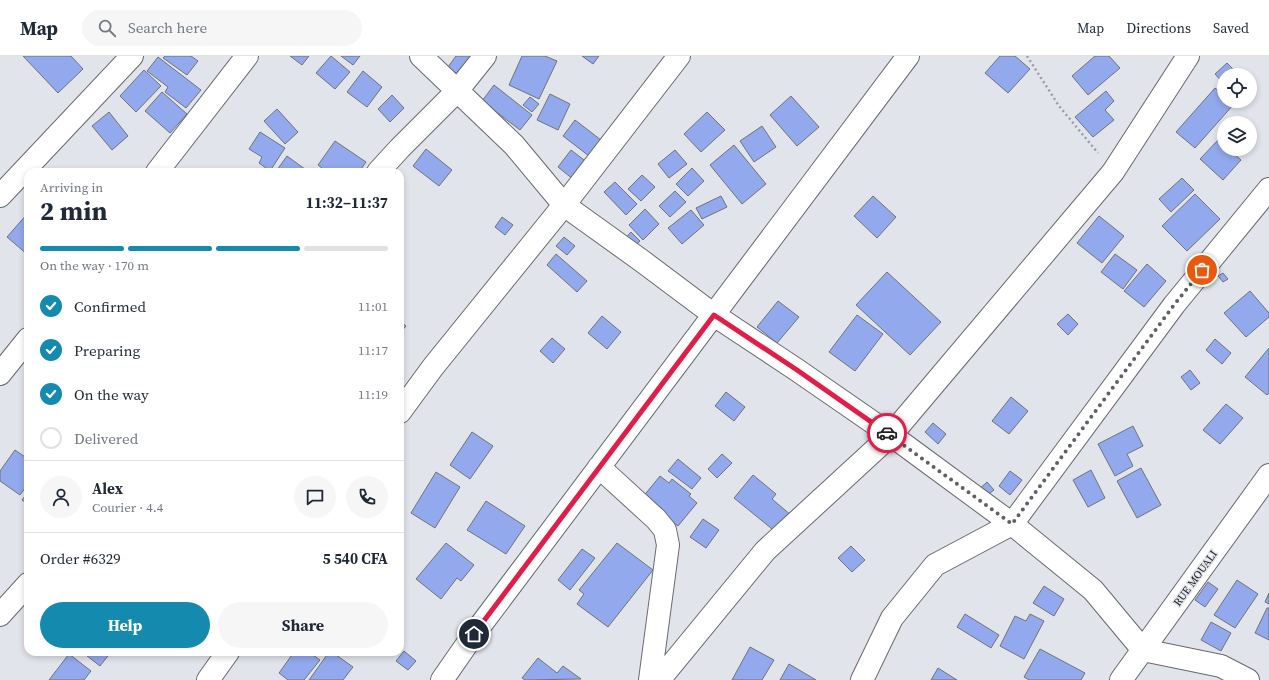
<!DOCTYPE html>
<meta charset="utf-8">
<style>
body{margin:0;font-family:"Source Serif 4",serif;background:#f6f6f7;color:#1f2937;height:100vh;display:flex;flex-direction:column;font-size:15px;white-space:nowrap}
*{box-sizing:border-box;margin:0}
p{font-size:13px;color:#747a83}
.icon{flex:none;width:22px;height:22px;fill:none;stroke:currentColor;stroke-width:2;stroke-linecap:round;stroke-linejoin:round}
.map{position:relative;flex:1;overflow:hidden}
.side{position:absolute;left:24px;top:112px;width:380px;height:488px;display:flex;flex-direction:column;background:#fff;border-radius:12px;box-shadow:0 2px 6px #0003}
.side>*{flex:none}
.fabs{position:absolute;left:1217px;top:12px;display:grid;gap:8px}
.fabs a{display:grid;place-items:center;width:40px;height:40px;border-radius:50%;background:#fff;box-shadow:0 2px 6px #0003;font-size:20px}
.pin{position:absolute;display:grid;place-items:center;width:34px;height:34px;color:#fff;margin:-17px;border:2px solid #fff;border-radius:50%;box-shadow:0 1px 4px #0007}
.courier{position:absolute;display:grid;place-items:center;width:40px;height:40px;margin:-20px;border:3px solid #e11d48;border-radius:50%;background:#fff;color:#222;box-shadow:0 1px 5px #0007}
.headline em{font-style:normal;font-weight:700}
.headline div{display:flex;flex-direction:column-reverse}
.headline{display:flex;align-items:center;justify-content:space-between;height:68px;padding:0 16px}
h1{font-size:26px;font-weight:700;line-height:30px}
.bar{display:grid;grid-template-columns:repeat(4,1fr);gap:6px 4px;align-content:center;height:48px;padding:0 16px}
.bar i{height:5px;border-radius:3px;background:#e0e1e3}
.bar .active{background:#138aae}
.bar p{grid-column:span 4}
.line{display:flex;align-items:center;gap:10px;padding:0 16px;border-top:1px solid #e0e1e3}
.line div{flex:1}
.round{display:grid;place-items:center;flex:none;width:42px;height:42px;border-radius:21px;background:#f6f6f7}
ol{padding:0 16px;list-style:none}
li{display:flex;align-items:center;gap:12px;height:44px}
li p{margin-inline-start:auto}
li .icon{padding:4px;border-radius:50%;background:#138aae;color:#fff;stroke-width:4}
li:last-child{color:#747a83}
li i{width:22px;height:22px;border:2px solid #e0e1e3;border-radius:50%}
.button{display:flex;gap:8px;margin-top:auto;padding:8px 16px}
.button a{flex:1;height:46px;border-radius:24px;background:#138aae;color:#fff;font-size:16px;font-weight:700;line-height:46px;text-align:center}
.button a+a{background:#f6f6f7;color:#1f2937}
header{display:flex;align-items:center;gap:24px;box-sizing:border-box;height:56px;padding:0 20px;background:#fff;border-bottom:1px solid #e0e1e3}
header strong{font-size:19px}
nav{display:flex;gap:22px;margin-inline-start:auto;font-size:14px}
.search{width:280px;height:36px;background:#f6f6f7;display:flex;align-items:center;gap:10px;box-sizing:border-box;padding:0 14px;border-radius:22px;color:#747a83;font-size:15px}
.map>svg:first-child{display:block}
.building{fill:#92a9ed;stroke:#717378}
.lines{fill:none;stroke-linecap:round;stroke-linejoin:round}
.minor-casing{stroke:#67696e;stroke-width:24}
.path{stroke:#999ca0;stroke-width:2.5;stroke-dasharray:2 3;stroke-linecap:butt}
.minor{stroke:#fff;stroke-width:22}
.done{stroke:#606165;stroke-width:4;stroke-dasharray:0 7.2}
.route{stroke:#e11d48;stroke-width:5}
.labels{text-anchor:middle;stroke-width:3;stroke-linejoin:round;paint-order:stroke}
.street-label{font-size:11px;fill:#1a1b1d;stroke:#e1e4ea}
</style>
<header>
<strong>Map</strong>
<div class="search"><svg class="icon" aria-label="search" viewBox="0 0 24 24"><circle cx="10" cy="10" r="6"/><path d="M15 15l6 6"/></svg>Search here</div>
<nav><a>Map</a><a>Directions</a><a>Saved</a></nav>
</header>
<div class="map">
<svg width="1269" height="624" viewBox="0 0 1269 624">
<rect width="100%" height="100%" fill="#e1e4ea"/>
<!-- building -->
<path class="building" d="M23,0h48l12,13 -25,24z
M165,0h26l7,5 -11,14 -24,-17z
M290,0h19l-7,9z
M331,0l19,16 -15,17 -19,-16z
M341,0h19l-7,9z
M456,0h19l-16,20 -11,-9z
M522,0h23l12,5 -18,38 -30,-14z
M582,0h17l-6,8z
M1000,0h15l15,13 -22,24 -23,-20z
M1095,0h14l11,12 -32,27 -16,-19z
M158,1l43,33 -15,18 -21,-16 3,-5 -21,-16z
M1227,7l12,12h-15v9l-9,-10z
M144,14l17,16 -25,26 -16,-16z
M363,15l19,16 -15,20 -20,-15z
M494,29l38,30 -12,15 -38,-29z
M1215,32l9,7v6h7l3,3 -39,44 -19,-16z
M1106,35l8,10 -9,9 9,10 -21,17 -18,-20z
M162,36l25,22 -17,19 -25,-22z
M550,38l20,10 -12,26 -21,-10z
M392,39l12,13 -14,14 -12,-13z
M791,40l28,31 -22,19 -27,-31z
M530,41l9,7 -7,8 -9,-7z
M277,53l21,23 -13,12 -21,-23z
M109,56l19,24 -16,14 -20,-24z
M707,56l18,18 -24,22 -17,-18z
M575,64l26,20 -12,16 -26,-20z
M762,70l14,21 -22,15 -14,-21z
M260,76l25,16 -15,23 -11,-8 3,-6 -13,-8z
M1219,83l5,5v5h5l12,11 -18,20 -23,-21z
M335,85l31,21 -7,10h-32l-9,-7z
M734,89l32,39 -24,20 -32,-39z
M426,93l26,21 -13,16 -26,-20z
M571,94l17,13 -14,17 -16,-13z
M675,94l12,14 -18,14 -11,-14z
M287,100l22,16h-29l-3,-2z
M692,112l12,13 -16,15 -12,-12z
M642,119l13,12 -14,14 -13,-12z
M1182,122l12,12 -23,22 -12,-13z
M615,126l22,22 -11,11 -22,-23z
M675,135l11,11 -16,15 -11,-11z
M1195,138l25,25 -33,32 -25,-25z
M721,140l6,11 -25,12 -6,-11z
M873,140l23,21 -19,21 -23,-22z
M645,153l14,15 -16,16 -14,-15z
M691,154l13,15 -22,19 -14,-16z
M28,157v42l-21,-18z
M1099,160l25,20 -22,27 -25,-20z
M502,161l11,8 -8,10 -10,-8z
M631,176l9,9 -9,10 -9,-9z
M564,181l11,9 -8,9 -11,-9z
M556,198l31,27 -10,11 -30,-27z
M1115,198l22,16 -14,19 -22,-17z
M1147,208l19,17 -22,26 -20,-16z
M887,216l54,50 -31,33 -54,-50z
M1223,217l5,6 -5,3 -5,-6z
M1250,235l19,22v4l-23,20 -22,-24z
M778,245l21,16 -22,26 -20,-16z
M1068,258l10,10 -10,11 -11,-11z
M857,259l26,19 -28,37 -26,-19z
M602,260l19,16 -14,17 -19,-16z
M400,265l6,5 -6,7z
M552,282l13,11 -12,14 -13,-12z
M1215,283l16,14 -9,11 -16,-14z
M1269,292v45l-2,2 -22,-18z
M1190,314l10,13 -9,7 -10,-13z
M726,336l19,15 -11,14 -19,-15z
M1011,341l17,14 -19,23 -17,-13z
M1226,348l17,14 -23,26 -17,-14z
M933,367l13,11 -8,10 -13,-12z
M1133,370l10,20 -16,8 6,12 -18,10 -17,-32z
M472,376l21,14 -23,33 -20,-14z
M15,394l13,9v25l-8,11 -20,-14v-10z
M722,398l10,9 -15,15 -9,-9z
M678,403l23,19 -9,11 -24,-18z
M1141,412l20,37 -24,13 -20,-37z
M1091,414l14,28 -17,9 -15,-27z
M1010,415l12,9 -12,15 -11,-9z
M436,416l24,15 -25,41 -24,-15z
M753,419l23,19 -4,5 20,17 -15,17 -43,-35z
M660,420l9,7 3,-4 19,15 -2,2 8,7 -19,23 -36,-28z
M987,426l7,8 -11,8 -6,-7z
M28,436v12l-6,-4z
M486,445l39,25 -19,28 -39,-24z
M703,463l16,11 -13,18 -16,-11z
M446,487l28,22 -13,16 -4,-3 -16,21 -25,-20z
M617,487l36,27 -45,57 -31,-23 7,-10 -5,-4z
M851,490l14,14 -13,12 -14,-14z
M582,493l13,9 -25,32 -12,-10z
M1237,524l21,14 -23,34 -21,-13z
M1208,526l10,7 -13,18 -10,-7z
M1044,530l20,13 -10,17 -21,-13z
M1269,537v11l-4,-2z
M1267,552h2v32l-14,-7z
M965,558l34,21 -8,13 -34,-21z
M1030,558l14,7 -20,38 -24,-13 15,-30 11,5z
M1211,566l20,11 -10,18 -20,-11z
M750,591l24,13 -12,20h-30z
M1040,593l45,24 -4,7h-52l-5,-3z
M404,595l12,10 -8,9 -12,-9z
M82,596h29l-11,14z
M294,596h15l11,8 -16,20h-16l-9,-7z
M329,596h3l21,15 -10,13h-34z
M69,598l22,17 -7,9h-35z
M538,602l19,15 6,-7 18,13 -56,1 -3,-2z
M789,608l27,16h-36z
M938,612l19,12h-26z"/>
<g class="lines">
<defs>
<path id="minor" d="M421,0l93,89 50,60 78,56 72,54 83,55 94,65 121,89 81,66 50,60 78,16 27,14
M157,116l90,-116
M378,116l22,-24 57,-57 28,-35
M0,140l132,-140
M0,318l28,-35
M400,356l33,-45 131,-162 115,-149
M599,411l57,52 9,11 3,15 -18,135
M0,559l28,-31
M208,624l20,-28
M442,624l32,-46 434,-578
M659,624l106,-129 126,-116 222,-263 75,-116
M862,624l30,-62 43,-53 77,-41 162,-219 95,-116
M1121,624l148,-205"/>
</defs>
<!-- minor casing -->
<use href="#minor" class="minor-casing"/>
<!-- path -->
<path class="path" d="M1027,0l32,50 39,47"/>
<!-- minor -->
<use href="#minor" class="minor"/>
</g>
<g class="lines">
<!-- done -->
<path class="done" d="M887,377l125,91 162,-219 28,-35"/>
<!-- route -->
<path class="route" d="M474,578l240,-319 83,55 90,63"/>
</g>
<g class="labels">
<!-- street labels -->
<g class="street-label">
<text transform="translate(1195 522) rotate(-54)" y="4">RUE MOUALI</text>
</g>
</g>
</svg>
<div class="fabs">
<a><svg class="icon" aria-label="locate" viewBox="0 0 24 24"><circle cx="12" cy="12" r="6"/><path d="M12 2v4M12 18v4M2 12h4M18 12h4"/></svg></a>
<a><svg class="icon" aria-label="layers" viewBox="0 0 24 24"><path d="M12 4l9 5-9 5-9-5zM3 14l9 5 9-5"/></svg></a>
</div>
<div class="pin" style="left:1202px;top:214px;background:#ea580c"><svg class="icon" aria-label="bag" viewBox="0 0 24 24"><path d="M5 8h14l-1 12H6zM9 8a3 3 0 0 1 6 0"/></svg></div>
<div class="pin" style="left:474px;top:578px;background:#1f2937"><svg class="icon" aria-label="home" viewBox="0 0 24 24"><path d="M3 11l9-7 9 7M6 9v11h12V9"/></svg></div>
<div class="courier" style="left:887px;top:377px"><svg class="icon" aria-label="car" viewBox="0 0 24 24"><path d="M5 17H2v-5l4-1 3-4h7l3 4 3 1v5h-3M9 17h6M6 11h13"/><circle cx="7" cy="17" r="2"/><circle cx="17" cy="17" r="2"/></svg></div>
<section class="side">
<div class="headline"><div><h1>2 min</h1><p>Arriving in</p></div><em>11:32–11:37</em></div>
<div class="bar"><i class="active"></i><i class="active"></i><i class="active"></i><i></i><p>On the way · 170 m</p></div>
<ol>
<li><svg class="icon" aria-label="check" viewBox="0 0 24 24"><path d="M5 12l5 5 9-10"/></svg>Confirmed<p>11:01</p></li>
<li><svg class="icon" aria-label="check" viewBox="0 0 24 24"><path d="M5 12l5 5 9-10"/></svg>Preparing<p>11:17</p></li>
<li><svg class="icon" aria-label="check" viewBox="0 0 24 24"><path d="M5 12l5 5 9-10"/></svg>On the way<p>11:19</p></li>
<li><i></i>Delivered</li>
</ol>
<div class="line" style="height:72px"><a class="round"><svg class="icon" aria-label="person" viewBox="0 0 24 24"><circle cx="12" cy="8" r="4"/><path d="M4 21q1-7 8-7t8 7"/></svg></a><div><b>Alex</b><p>Courier · 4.4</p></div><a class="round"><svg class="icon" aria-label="chat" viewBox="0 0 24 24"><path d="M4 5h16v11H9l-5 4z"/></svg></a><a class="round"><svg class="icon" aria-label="phone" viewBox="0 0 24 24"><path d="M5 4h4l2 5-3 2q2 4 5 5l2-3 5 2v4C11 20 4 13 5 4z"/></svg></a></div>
<div class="line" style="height:52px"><div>Order #6329</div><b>5 540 CFA</b></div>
<div class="button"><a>Help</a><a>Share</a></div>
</section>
</div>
